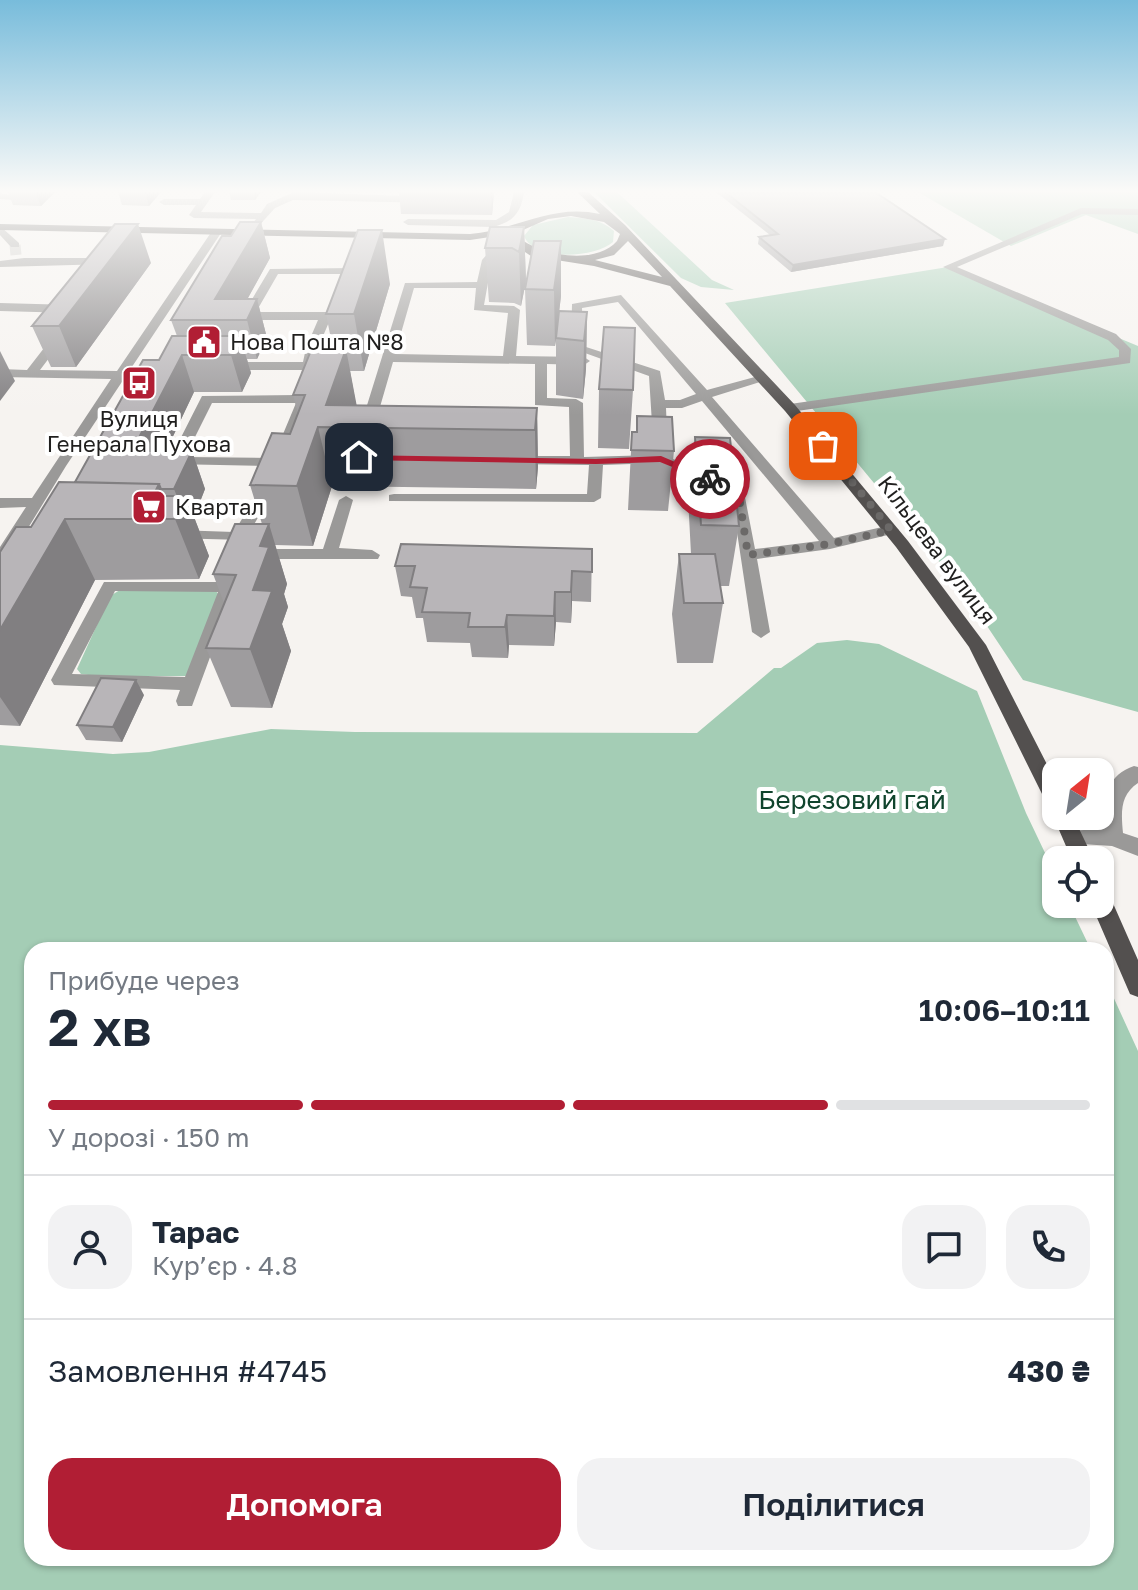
<!DOCTYPE html>
<html lang="uk">
<meta charset="utf-8">
<style>
body{margin:0;font-family:"Golos Text",sans-serif;background:#f2f2f3;color:#1f2937;height:100vh;display:flex;flex-direction:column;font-size:30px;white-space:nowrap}
*{box-sizing:border-box;margin:0}
p{font-size:26px;color:#747a83}
.icon{flex:none;width:44px;height:44px;fill:none;stroke:currentColor;stroke-width:2;stroke-linecap:round;stroke-linejoin:round}
.map{position:relative;flex:1;overflow:hidden}
.side{position:absolute;left:24px;top:942px;width:1090px;height:624px;display:flex;flex-direction:column;background:#fff;border-radius:24px;box-shadow:0 2px 6px #0004}
.side>*{flex:none}
.needle{width:52px;rotate:30deg}
.tools{position:absolute;left:1042px;top:758px;display:grid;gap:16px}
.tools a{display:grid;place-items:center;width:72px;height:72px;border-radius:16px;background:#fff;box-shadow:0 2px 6px #0004;font-size:40px}
.pin{position:absolute;display:grid;place-items:center;width:68px;height:68px;color:#fff;margin:-34px;border-radius:16px;box-shadow:0 4px 12px #0006}
.courier{position:absolute;display:grid;place-items:center;width:80px;height:80px;margin:-40px;border:6px solid #b11e34;border-radius:50%;background:#fff;color:#222;box-shadow:0 2px 10px #0007}
.headline em{font-style:normal;font-weight:600}
.headline div{display:flex;flex-direction:column-reverse}
.headline{display:flex;align-items:center;justify-content:space-between;height:136px;padding:0 24px}
h1{font-size:52px;font-weight:600;line-height:60px}
.bar{display:grid;grid-template-columns:repeat(4,1fr);gap:12px 8px;align-content:center;height:96px;padding:0 24px}
.bar i{height:10px;border-radius:6px;background:#e0e1e3}
.bar .on{background:#b11e34}
.bar p{grid-column:span 4}
.line{display:flex;align-items:center;gap:20px;padding:0 24px;border-top:2px solid #e0e1e3}
.line div{flex:1}
.round{display:grid;place-items:center;flex:none;width:84px;height:84px;border-radius:24px;background:#f2f2f3}
.primary-button{display:flex;gap:16px;margin-top:auto;padding:16px 24px}
.primary-button a{flex:1;height:92px;border-radius:24px;background:#b11e34;color:#fff;font-size:32px;font-weight:600;line-height:92px;text-align:center}
.primary-button a+a{background:#f2f2f3;color:#1f2937}
.map>svg:first-child{display:block}
.green{fill:#a4cdb5}
.lines{fill:none;stroke-linecap:round;stroke-linejoin:round}
.minor-tunnel{stroke:#cbc9c6;stroke-width:11;stroke-dasharray:11 5;stroke-linecap:butt}
.minor{fill:#9a9998;fill-rule:evenodd}
.major{fill:#53504f;fill-rule:evenodd}
.wall{fill:#9e9c9e}
.shaded-wall{fill:#817f81}
.building{fill:#b8b5b8;stroke:#817f81;stroke-width:2}
.route{fill:#b11e34}
.done{stroke:#6b6968;stroke-width:8;stroke-dasharray:0 14.4}
.labels{text-anchor:middle;stroke-width:8;stroke-linejoin:round;paint-order:stroke}
.far-poi-label{font-size:22px;fill:#201f1e;stroke:#fff;text-anchor:start}
.far-street-label{font-size:22px;fill:#201f1e;stroke:#fff}
.park-label{font-size:26px;fill:#10442d;stroke:#fff}
</style>
<div class="map">
<svg width="1138" height="1590" viewBox="0 0 1138 1590">
<rect width="100%" height="100%" fill="#f6f3f0"/>
<!-- green -->
<path class="green" d="M594,192h23l95,88 22,10 -33,-3 -20,-9z
M918,192h220v42l-52,-19 -75,31z
M568,217c17,1 33,2 46,14l-1,11c-18,16 -78,20 -89,-6l9,-11z
M948,267l190,79v366l-115,-32 -58,-87 -240,-290z
M120,590l96,1 3,4 -32,81h-91l-15,-2 -4,-5 33,-73z
M847,640l32,4 98,47 49,122 30,63v28h13l22,46h-1059v608h1074v-577l32,70v539h-1138v-845l113,9 36,-2 122,-23 84,3 342,1 77,-65h7l36,-25z"/>
<g class="lines">
<!-- minor-tunnel -->
<path class="minor-tunnel" d="M15,245l1,10"/>
<!-- minor -->
<path class="minor" d="M205,192h10l-14,20 60,1 6,-9 27,-12 139,5 2,-5h10l-8,11 -144,-3 -18,8 -20,22 -5,-3 6,-8 -62,-1 -5,-3 7,-10h-32l-5,-3 5,-3h36z
M514,192h10c-3,21 -11,30 -31,35l-85,-2 -5,-3 5,-3 88,1 13,-8z
M0,193l20,4 -5,3 -15,-1z
M1081,208l57,1v6l-56,-1 -125,53 159,67 15,15 -1,14 -340,49 -7,-4 7,-4 329,-47v-7l-11,-10 -165,-73z
M0,226l19,17v4h-8l-11,-12z
M212,231l9,2 -155,233 -60,98 -6,1v-18l26,-40 -26,1v-10h32l79,-119 -111,-2v-8l27,1 31,-40 4,-1 6,4 -28,37 77,1z
M496,244l5,3 -9,13 -8,45 30,1 6,4 -4,46 68,1 6,4 -6,4 -37,-1v34l29,1 7,4 1,54 70,-2 -5,-79 -78,-28 1,-44 49,-9 86,95 59,-16v6l-54,17 122,141 57,-13 8,5 -3,3 -66,16 -73,10 13,73 -9,6 -9,-6 -21,-140 -72,-29 -56,2 -2,33 -7,4 -205,-1v-6l5,-1h193l2,-29 -77,-1 -7,-4 7,-4h58l-1,-49 -34,-2v-41l-142,-2 -20,69 -7,4 -7,-4 46,-148 72,-1 5,-22zM414,288h62l-2,22 34,3 -5,43 -108,-2zM618,302l78,92 -16,6h-15l-5,-29 -77,-25 -1,-38zM702,401l117,140 -64,8 -12,-62 -75,-30 -2,-49h16z
M24,258h85l5,3 -5,3 -109,3v-6z
M270,269l82,-1 6,3 -6,3h-74l-22,38h72l10,-15 10,2 -8,16 -11,7 -11,26 -7,51 -36,89 -30,52 -76,-2 -2,-3 8,-5 59,2 27,-44 9,-22 -99,-2 -2,-3 33,-65 96,-1 4,-25h-79l-6,-4 6,-4h80l3,-14 12,-28h-70l-6,-4zM212,403h84l-23,55 -88,-1z
M0,303l72,2 6,4 -6,4 -72,-2z
M346,496l7,4 -14,48 33,2 8,5 -2,4h-125l-8,-5 8,-5h70l16,-49z
M232,571l8,5 -48,130h-14l-2,-5 4,-11 -126,-5 -3,-5 53,-98h118l4,-10zM115,591l103,1 -33,85 -113,-3z
M1134,766l4,1v16c-18,12 -17,29 -15,50l15,5v18l-26,-10 -46,-3 -3,-6 3,-6 36,-2c-2,-26 4,-54 32,-63z"/>
<!-- major -->
<path class="major" d="M577,192h11l37,33 170,180 113,136 78,104 70,137v28l-7,-2 -80,-161 -73,-100 -111,-136 -115,-125 -76,-20 -63,-10 -18,-12 -3,-10 -40,6 -470,-10v-6l470,10c46,-4 82,-31 130,-20zM571,216l33,6 16,12 -3,7c-21,24 -72,15 -95,-1l1,-10 25,-11zM628,241l34,36 -67,-17 19,-5z
M1056,810v6h17l21,44h-22l-19,-44z
M1100,890l8,2 30,68v37l-8,-3 -39,-90h9z"/>
</g>
<!-- wall -->
<path class="wall" d="M8,192h47l-14,14 -28,-1z
M118,192h43l-12,14 -27,-1z
M229,192h32l-6,8h-24z
M399,192h95l-2,23 -91,-1z
M716,192h159l68,54 -152,26 -33,-28 1,-7 11,-2z
M261,222l9,36 -23,41h10l10,39 -10,21h-10l4,14 -9,19h-48l-28,59h26l13,38 -11,28 15,39 -10,23 -104,1 -75,146 -20,-1v-173l31,-25 44,-45 84,-122 18,-24 -6,-16 60,-84z
M524,227l2,54 -5,25 -7,-3 -25,-1 -4,-54z
M561,241v55l-4,32 30,-16 -1,57 -3,30 -27,-4v-55l-1,6 -28,-1 -2,-56z
M151,263l-75,104h-25l-19,-41z
M390,284l-26,87h-14l6,34 181,3 1,59 -2,22 -204,-3 -19,60 -38,-1 12,39 -3,10 4,13 -6,17 9,27 -19,57 -41,-1 -25,-59 18,-45 -11,-29 49,-50 -12,-39 40,-51 8,-20 -5,-19 40,-46 -7,-35z
M599,389l34,1 -4,59 -31,-1z
M637,416l37,35 -6,60 -40,-1 4,-78h4z
M695,437l44,89 -10,60h-9l3,17 -10,60h-36l-5,-49 7,-60h12l-3,-57z
M592,549l-1,53 -19,-1 -1,22 -15,-1 -2,24 -45,-1 -1,13 -36,-1 -2,-14 -43,-1 -4,-24h-7l-4,-21 -11,-1 -6,-30z
M144,695l-22,47 -36,-2 -9,-15z"/>
<!-- shaded-wall -->
<path class="shaded-wall" d="M35,192h20l-14,14z
M145,192h16l-12,14z
M254,192h7l-6,8z
M491,192h3l-2,23z
M261,222l9,36 -34,62 -21,-21z
M138,224l13,39 -75,104 -17,-41z
M524,227l2,54 -5,25 -2,-54z
M382,230l8,54 -26,87 -10,-57z
M945,239l-2,7 -152,26 2,-7z
M561,241v55l-6,50 -1,-56z
M257,299l10,39 -10,21 -10,-39z
M587,312l-1,57 -3,30 1,-58z
M240,336l11,37 -9,19 -11,-37z
M346,349l11,58 -31,-2z
M0,351l15,30 -15,20z
M182,355l12,37 -46,97 -16,-38z
M537,408l1,59 -2,22 -1,-59z
M318,427l14,59 -19,60 -16,-60z
M192,451l13,38 -11,28 15,39 -10,23 -24,-60 6,-13 -7,-17z
M159,484l14,35 -20,-23z
M65,519l30,61 -75,146 -20,-29v-67z
M269,524l18,60 -3,10 4,13 -6,17 9,27 -19,57 -22,-59 3,-59 7,-44z
M572,571v30l-1,22v-31z
M555,592l1,30 -2,24v-30z
M507,615l2,30 -1,13 -3,-31z
M136,680l8,15 -22,47 -9,-15z"/>
<!-- building -->
<path class="building" d="M725,192h150l70,47 -152,26 -34,-28 19,-3z
M240,222h21l-46,77h42l-10,21h-76l51,-84h9z
M115,224h23l-79,102h-27z
M490,227h34l-5,25 -7,-4h-27z
M358,230h24l-28,84h-28z
M534,241h27l-7,49 -29,-1z
M559,311l28,1 -3,29 -28,-3z
M604,327l31,1 -2,62 -34,-1z
M172,336h68l-9,19h-49l-50,96h60l-18,38h-13l-2,-5 -84,-2 68,-122h16z
M312,348l34,1 -20,56 211,3 -2,22 -217,-3 -21,59 -47,-1 22,-52 18,1 15,-39h-12z
M637,416l35,1 2,34 -43,-1 1,-18h5z
M695,437l35,1 9,88 -38,-1z
M59,482l100,2 -6,12h33l-11,23h-110l-65,111v-78l16,-25h15z
M235,524h34l-9,22 9,1 -16,43 19,1 -22,58 -44,-1 30,-73 -23,-1z
M401,544l191,5v23l-20,-1 -1,21h-16l-1,24 -47,-1 -2,12h-37l2,-14 -48,-1 5,-24 -17,-1 5,-21h-20z
M679,554h36l8,49h-39z
M101,678l35,2 -23,47 -36,-2z"/>
<!-- sky -->
<linearGradient id="sky" x2="0" y2="1"><stop stop-color="#78bcdb"/><stop offset="0.46" stop-color="#fbfaf8"/><stop offset="1" stop-color="#fbfaf8" stop-opacity="0"/></linearGradient>
<rect width="1138" height="415" fill="url(#sky)"/>
<!-- route -->
<path class="route" d="M356,455l240,4 65,-3 54,23 -8,2 -47,-19 -64,2 -237,-4z"/>
<g class="lines">
<!-- done -->
<path class="done" d="M710,479l28,11 10,65 82,-11 61,-14 -68,-84"/>
</g>
<!-- icons -->
<defs>
<symbol id="civic-square" viewBox="-11 -11 22 22"><rect x="-9" y="-9" width="18" height="18" rx="4" fill="#b11e34" stroke="#fff"/><path d="M-.6-6.5H3V-4.5H.6V-3L4-1V1h2V6H-6V1h2V-1L-.6-3ZM-1.2 2.5V6h2.4V2.5Z" fill="#fff"/></symbol>
<symbol id="bus-square" viewBox="-11 -11 22 22"><rect x="-9" y="-9" width="18" height="18" rx="4" fill="#b11e34" stroke="#fff"/><path d="M-5-6H5V4H4V6H2V4H-2V6H-4V4H-5ZM-3.5-4V0h7V-4ZM-3.5 1.2v1.5H-2V1.2ZM2 1.2v1.5H3.5V1.2Z" fill="#fff"/></symbol>
<symbol id="supermarket-square" viewBox="-11 -11 22 22"><rect x="-9" y="-9" width="18" height="18" rx="4" fill="#b11e34" stroke="#fff"/><path d="M-6-5.5h2.5l.6 2H6L4.5 2H-2.5L-4.4-4H-6ZM-1.5 3.2a1.3 1.3 0 1 0 .1 0ZM3 3.2a1.3 1.3 0 1 0 .1 0Z" fill="#fff"/></symbol>
</defs>
<g fill-rule="evenodd">
<use href="#civic-square" x="184" y="322" width="40" height="40"/>
<use href="#bus-square" x="119" y="363" width="40" height="40"/>
<use href="#supermarket-square" x="129" y="487" width="40" height="40"/>
</g>
<g class="labels">
<!-- far-poi labels -->
<g class="far-poi-label">
<text x="230" y="350">Нова Пошта №8</text>
<text x="139" y="427" text-anchor="middle">Вулиця<tspan x="139" dy="25">Генерала Пухова</tspan></text>
<text x="175" y="515">Квартал</text>
</g>
<!-- far-street labels -->
<g class="far-street-label">
<text transform="translate(937 550) rotate(53)" y="8">Кільцева вулиця</text>
</g>
<!-- park labels -->
<g class="park-label">
<text x="852" y="809">Березовий гай</text>
</g>
</g>
</svg>
<div class="tools">
<a><svg class="needle" viewBox="-14 -14 28 28"><path d="M0-13l5 13h-10z" fill="#e53935"/><path d="M0 13l5-13h-10z" fill="#747a83"/></svg></a>
<a><svg class="icon" aria-label="locate" viewBox="0 0 24 24"><circle cx="12" cy="12" r="6"/><path d="M12 2v4M12 18v4M2 12h4M18 12h4"/></svg></a>
</div>
<div class="pin" style="left:823px;top:446px;background:#ea580c"><svg class="icon" aria-label="bag" viewBox="0 0 24 24"><path d="M5 8h14l-1 12H6zM9 8a3 3 0 0 1 6 0"/></svg></div>
<div class="pin" style="left:359px;top:457px;background:#1f2937"><svg class="icon" aria-label="home" viewBox="0 0 24 24"><path d="M3 11l9-7 9 7M6 9v11h12V9"/></svg></div>
<div class="courier" style="left:710px;top:479px"><svg class="icon" aria-label="bike" viewBox="0 0 24 24"><circle cx="6" cy="16" r="4"/><circle cx="18" cy="16" r="4"/><path d="M6 16l4-8h5l3 8M10 8l3 8H6M13 5h3"/></svg></div>
<section class="side">
<div class="headline"><div><h1>2 хв</h1><p>Прибуде через</p></div><em>10:06–10:11</em></div>
<div class="bar"><i class="on"></i><i class="on"></i><i class="on"></i><i></i><p>У дорозі · 150 m</p></div>
<div class="line" style="height:144px"><a class="round"><svg class="icon" aria-label="person" viewBox="0 0 24 24"><circle cx="12" cy="8" r="4"/><path d="M4 21q1-7 8-7t8 7"/></svg></a><div><b>Тарас</b><p>Кур’єр · 4.8</p></div><a class="round"><svg class="icon" aria-label="chat" viewBox="0 0 24 24"><path d="M4 5h16v11H9l-5 4z"/></svg></a><a class="round"><svg class="icon" aria-label="phone" viewBox="0 0 24 24"><path d="M5 4h4l2 5-3 2q2 4 5 5l2-3 5 2v4C11 20 4 13 5 4z"/></svg></a></div>
<div class="line" style="height:104px"><div>Замовлення #4745</div><b>430 ₴</b></div>
<div class="primary-button"><a>Допомога</a><a>Поділитися</a></div>
</section>
</div>
